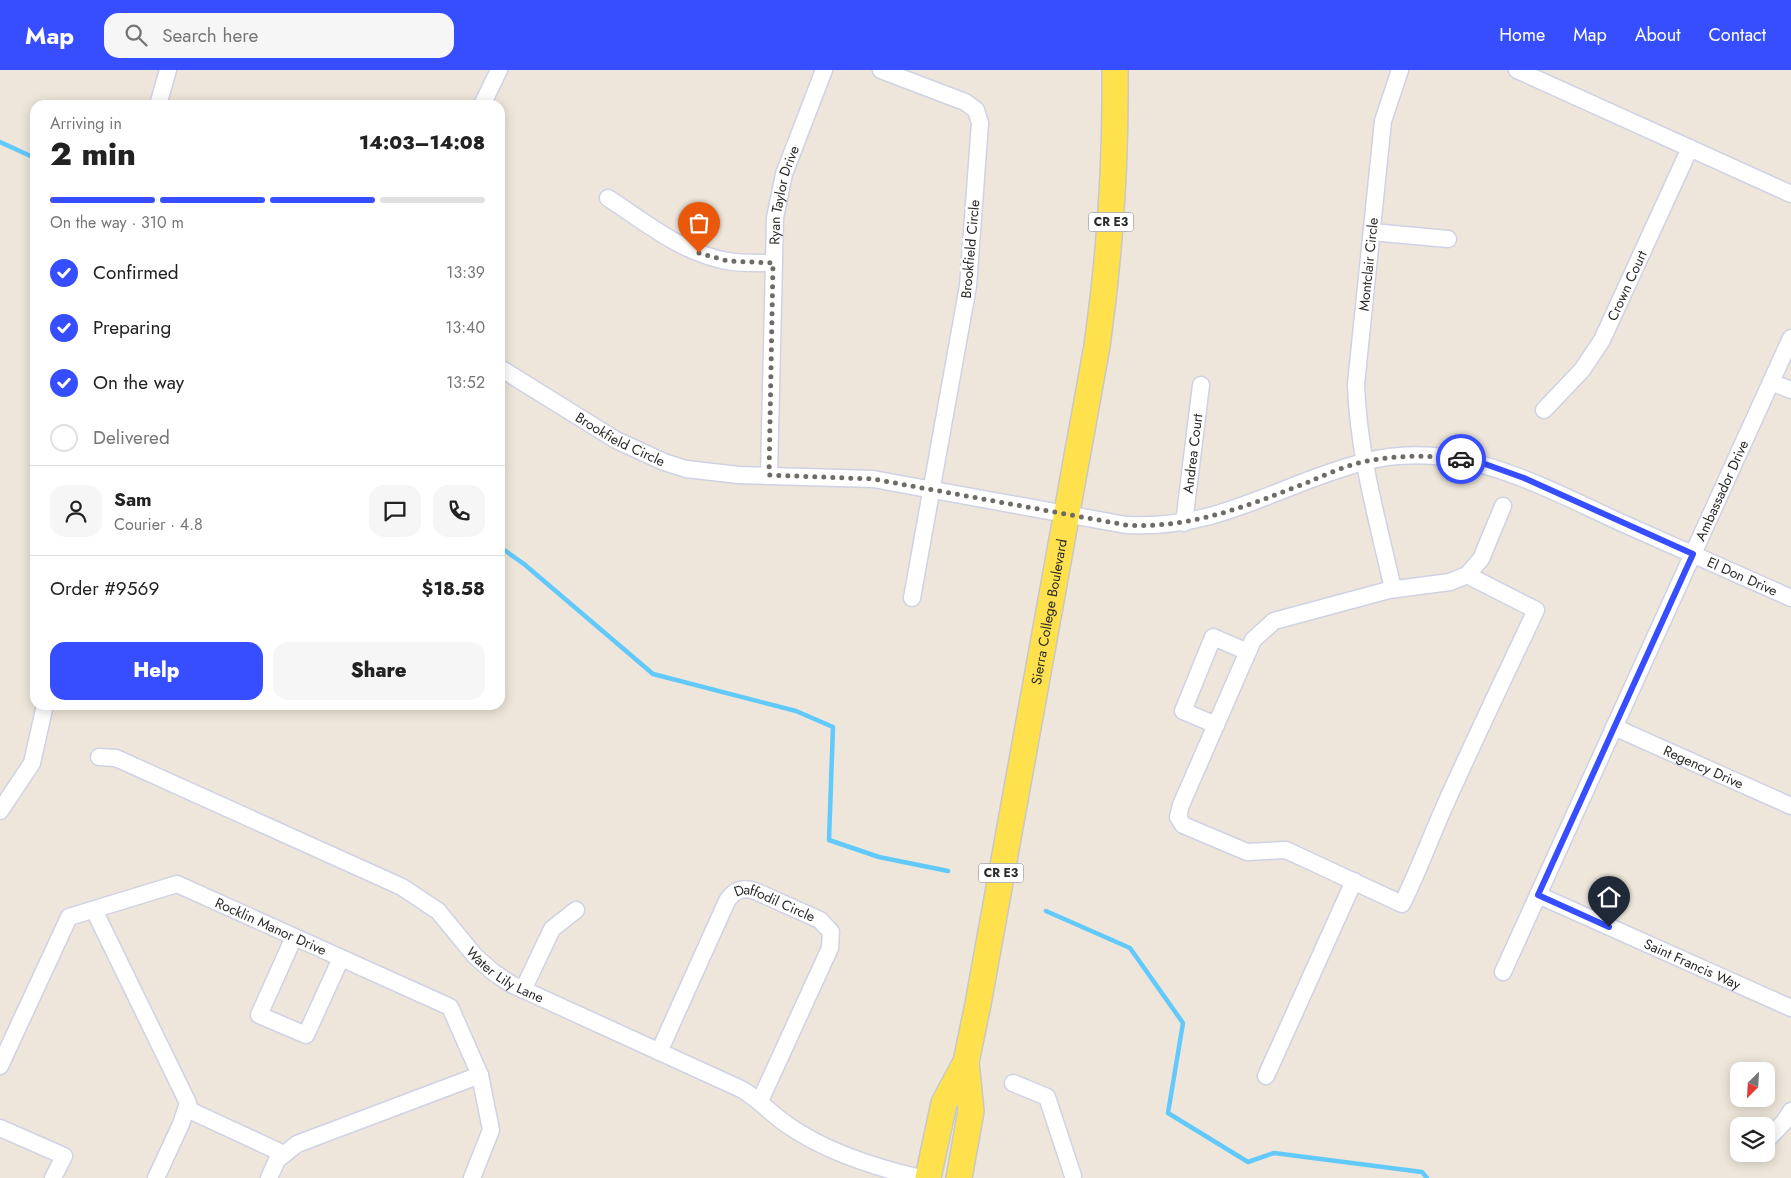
<!DOCTYPE html>
<meta charset="utf-8">
<style>
body{margin:0;font-family:Jost,sans-serif;background:#f6f6f6;color:#222;height:100vh;display:flex;flex-direction:column;font-size:19px;white-space:nowrap}
*{box-sizing:border-box;margin:0}
p{font-size:16px;color:#767676}
.icon{flex:none;width:28px;height:28px;fill:none;stroke:currentColor;stroke-width:2;stroke-linecap:round;stroke-linejoin:round}
.map{position:relative;flex:1;overflow:hidden}
.side{position:absolute;left:30px;top:30px;width:475px;height:610px;display:flex;flex-direction:column;background:#fff;border-radius:15px;box-shadow:0 2px 12px #0003}
.side>*{flex:none}
.needle{width:32px;rotate:204deg}
.tools{position:absolute;left:1730px;top:992px;display:grid;gap:10px}
.tools a{display:grid;place-items:center;width:45px;height:45px;border-radius:10px;background:#fff;box-shadow:0 2px 12px #0003;font-size:25px}
.pin{position:absolute;display:grid;place-items:center;width:42px;height:42px;color:#fff;margin:-51px -21px;border-radius:50% 50% 50% 0;rotate:-45deg;box-shadow:0 0 5px #0007}
.pin .icon{rotate:45deg}
.courier{position:absolute;display:grid;place-items:center;width:50px;height:50px;margin:-25px;border:4px solid #364eff;border-radius:50%;background:#fff;color:#222;box-shadow:0 1px 6px #0007}
.overview em{font-style:normal;font-weight:800}
.overview div{display:flex;flex-direction:column-reverse}
.overview{display:flex;align-items:center;justify-content:space-between;height:85px;padding:0 20px}
h1{font-size:32px;font-weight:800;line-height:38px}
.bar{display:grid;grid-template-columns:repeat(4,1fr);gap:8px 5px;align-content:center;height:60px;padding:0 20px}
.bar i{height:6px;border-radius:4px;background:#e0e0e0}
.bar .on{background:#364eff}
.bar p{grid-column:span 4}
.line{display:flex;align-items:center;gap:12px;padding:0 20px;border-top:1px solid #e0e0e0}
.line div{flex:1}
.round{display:grid;place-items:center;flex:none;width:52px;height:52px;border-radius:15px;background:#f6f6f6}
ol{padding:0 20px;list-style:none}
li{display:flex;align-items:center;gap:15px;height:55px}
li p{margin-inline-start:auto}
li .icon{padding:5px;border-radius:50%;background:#364eff;color:#fff;stroke-width:4}
li:last-child{color:#767676}
li i{width:28px;height:28px;border:2px solid #e0e0e0;border-radius:50%}
.primary-button{display:flex;gap:10px;margin-top:auto;padding:10px 20px}
.primary-button a{flex:1;height:58px;border-radius:15px;background:#364eff;color:#fff;font-size:20px;font-weight:800;line-height:58px;text-align:center}
.primary-button a+a{background:#f6f6f6;color:#222}
header{display:flex;align-items:center;gap:30px;box-sizing:border-box;height:70px;padding:0 25px;background:#364eff;color:#fff}
header strong{font-size:24px}
nav{display:flex;gap:28px;margin-inline-start:auto;font-size:18px}
.search{width:350px;height:45px;background:#f6f6f6;display:flex;align-items:center;gap:12px;box-sizing:border-box;padding:0 18px;border-radius:15px;color:#767676;font-size:19px}
.map>svg:first-child{display:block}
.lines{fill:none;stroke-linecap:round;stroke-linejoin:round}
.stream{stroke:#61c9fc;stroke-width:4.5}
.minor-casing{stroke:#cfd2e5;stroke-width:19}
.primary-casing{stroke:#c8c8c8;stroke-width:28}
.minor{stroke:#fff;stroke-width:16}
.primary{stroke:#ffe14e;stroke-width:25}
.done{stroke:#6f6c68;stroke-width:5;stroke-dasharray:0 9}
.route{stroke:#364eff;stroke-width:6}
.labels{text-anchor:middle;stroke-width:5;stroke-linejoin:round;paint-order:stroke}
.shield{fill:#fff;stroke:#6a6a6a;stroke-width:1}
.shield-label{font-size:12px;font-weight:bold;fill:#2a2a2a}
.street-label{font-size:14px;fill:#2a2a2a;stroke:#fff}
</style>
<header>
<strong>Map</strong>
<div class="search"><svg class="icon" aria-label="search" viewBox="0 0 24 24"><circle cx="10" cy="10" r="6"/><path d="M15 15l6 6"/></svg>Search here</div>
<nav><a>Home</a><a>Map</a><a>About</a><a>Contact</a></nav>
</header>
<div class="map">
<svg width="1791" height="1108" viewBox="0 0 1791 1108">
<rect width="100%" height="100%" fill="#eee6da"/>
<g class="lines">
<!-- stream -->
<path class="stream" d="M0,72l35,16
M500,477l24,17 129,110 143,37 37,16 -4,113 50,17 69,14
M1046,841l84,37 53,75 -15,90 80,49 26,-9 148,19 5,6"/>
<defs>
<g id="minor">
<path d="M881,0l84,32 11,8 4,13 -12,163 -56,312"/>
<path d="M1517,0l274,124"/>
<path d="M158,35l10,-35"/>
<path d="M482,35l17,-35"/>
<path d="M608,128c37,24 74,55 119,63 15,3 31,2 46,2"/>
<path d="M1372,162l76,7"/>
<path id="s1" d="M500,298l116,72 48,22 22,7 53,6 134,4 253,46c95,5 152,-41 238,-63 92,-25 177,24 258,61 57,25 113,50 169,75"/>
<path d="M1771,312l20,8"/>
<path id="s2" d="M1544,340l38,-40 20,-30 88,-192"/>
<path id="s3" d="M769,405l6,-257 9,-44 40,-104"/>
<path id="s4" d="M1184,453l17,-138"/>
<path d="M1467,505l69,35c-30,64 -61,128 -90,193 -15,33 -27,67 -44,101l-116,-54 -39,2 -64,-27 -5,-8 3,-12 72,-165 21,-19 115,-31 61,-8 17,-7 14,-16 22,-53"/>
<path id="s5" d="M1393,519c-15,-67 -35,-136 -37,-205l27,-263 17,-51"/>
<path d="M1216,655l-33,-14 30,-74 35,15"/>
<path id="s6" d="M1614,657l177,79"/>
<path id="s7" d="M99,687l17,1 286,129 36,24 37,45 18,16 18,12 230,105c18,10 31,26 48,37 38,26 88,42 132,52"/>
<path d="M0,741l32,-48 13,-58"/>
<path id="s8" d="M1538,825l253,113"/>
<path d="M94,840l94,193 -7,21 -25,54"/>
<path d="M294,867l-35,78 47,20 35,-77"/>
<path id="s9" d="M1503,902l288,-634"/>
<path d="M523,920l29,-61 24,-19"/>
<path id="s10" d="M659,982l68,-151c7,-11 16,-14 28,-10l65,29 11,12 -1,16 -70,153"/>
<path id="s11" d="M0,996l69,-149 108,-33 273,123 30,68 11,55 -19,48"/>
<path d="M1266,1006l88,-195"/>
<path d="M1013,1013l34,14 26,79"/>
<path d="M187,1039l97,45"/>
<path d="M0,1058l64,28 -11,22"/>
<path d="M1766,1071l18,-19 7,-11"/>
<path d="M269,1108l8,-18 20,-16 183,-69"/>
</g>
<g id="primary">
<path id="s12" d="M928,1108l16,-75 22,-41 12,-58 119,-658c13,-92 19,-183 18,-276"/>
<path d="M959,1108l12,-67 -5,-49"/>
</g>
</defs>
<!-- minor casing -->
<use href="#minor" class="minor-casing"/>
<!-- primary casing -->
<use href="#primary" class="primary-casing"/>
<!-- minor -->
<use href="#minor" class="minor"/>
<!-- primary -->
<use href="#primary" class="primary"/>
</g>
<g class="lines">
<!-- done -->
<path class="done" d="M699,183l29,8 45,2 -4,212 104,4 253,46c65,4 121,-19 180,-42 19,-8 40,-18 61,-22 31,-6 63,-6 94,-2"/>
<!-- route -->
<path class="route" d="M1461,389l24,5 39,14 169,76 -155,341 71,32"/>
</g>
<g class="labels">
<!-- shield labels -->
<g class="shield">
<rect x="1088.5" y="142.5" width="45" height="19" rx="4"/>
<rect x="978.5" y="793.5" width="45" height="19" rx="4"/>
</g>
<g class="shield-label">
<text x="1111" y="156">CR E3</text>
<text x="1001" y="807">CR E3</text>
</g>
<!-- street labels -->
<g class="street-label">
<text dy="5" stroke="none"><textPath href="#s3" startOffset="281">Ryan Taylor Drive</textPath></text>
<text transform="translate(970 179) rotate(-85)" y="5">Brookfield Circle</text>
<text dy="5" stroke="none"><textPath href="#s5" startOffset="329">Montclair Circle</textPath></text>
<text dy="5" stroke="none"><textPath href="#s2" startOffset="151">Crown Court</textPath></text>
<text dy="5" stroke="none"><textPath href="#s1" startOffset="140">Brookfield Circle</textPath></text>
<text dy="5" stroke="none"><textPath href="#s4" startOffset="70">Andrea Court</textPath></text>
<text dy="5" stroke="none"><textPath href="#s9" startOffset="529">Ambassador Drive</textPath></text>
<text dy="5" stroke="none"><textPath href="#s1" startOffset="1308">El Don Drive</textPath></text>
<text dy="5" stroke="none"><textPath href="#s12" startOffset="581">Sierra College Boulevard</textPath></text>
<text dy="5" stroke="none"><textPath href="#s6" startOffset="98">Regency Drive</textPath></text>
<text dy="5" stroke="none"><textPath href="#s10" startOffset="220">Daffodil Circle</textPath></text>
<text dy="5" stroke="none"><textPath href="#s11" startOffset="380">Rocklin Manor Drive</textPath></text>
<text dy="5" stroke="none"><textPath href="#s8" startOffset="169">Saint Francis Way</textPath></text>
<text dy="5" stroke="none"><textPath href="#s7" startOffset="468">Water Lily Lane</textPath></text>
</g>
</g>
</svg>
<div class="tools">
<a><svg class="needle" viewBox="-14 -14 28 28"><path d="M0-13l5 13h-10z" fill="#e53935"/><path d="M0 13l5-13h-10z" fill="#767676"/></svg></a>
<a><svg class="icon" aria-label="layers" viewBox="0 0 24 24"><path d="M12 4l9 5-9 5-9-5zM3 14l9 5 9-5"/></svg></a>
</div>
<div class="pin" style="left:699px;top:183px;background:#ea580c"><svg class="icon" aria-label="bag" viewBox="0 0 24 24"><path d="M5 8h14l-1 12H6zM9 8a3 3 0 0 1 6 0"/></svg></div>
<div class="pin" style="left:1609px;top:857px;background:#1f2937"><svg class="icon" aria-label="home" viewBox="0 0 24 24"><path d="M3 11l9-7 9 7M6 9v11h12V9"/></svg></div>
<div class="courier" style="left:1461px;top:389px"><svg class="icon" aria-label="car" viewBox="0 0 24 24"><path d="M5 17H2v-5l4-1 3-4h7l3 4 3 1v5h-3M9 17h6M6 11h13"/><circle cx="7" cy="17" r="2"/><circle cx="17" cy="17" r="2"/></svg></div>
<section class="side">
<div class="overview"><div><h1>2 min</h1><p>Arriving in</p></div><em>14:03–14:08</em></div>
<div class="bar"><i class="on"></i><i class="on"></i><i class="on"></i><i></i><p>On the way · 310 m</p></div>
<ol>
<li><svg class="icon" aria-label="check" viewBox="0 0 24 24"><path d="M5 12l5 5 9-10"/></svg>Confirmed<p>13:39</p></li>
<li><svg class="icon" aria-label="check" viewBox="0 0 24 24"><path d="M5 12l5 5 9-10"/></svg>Preparing<p>13:40</p></li>
<li><svg class="icon" aria-label="check" viewBox="0 0 24 24"><path d="M5 12l5 5 9-10"/></svg>On the way<p>13:52</p></li>
<li><i></i>Delivered</li>
</ol>
<div class="line" style="height:90px"><a class="round"><svg class="icon" aria-label="person" viewBox="0 0 24 24"><circle cx="12" cy="8" r="4"/><path d="M4 21q1-7 8-7t8 7"/></svg></a><div><b>Sam</b><p>Courier · 4.8</p></div><a class="round"><svg class="icon" aria-label="chat" viewBox="0 0 24 24"><path d="M4 5h16v11H9l-5 4z"/></svg></a><a class="round"><svg class="icon" aria-label="phone" viewBox="0 0 24 24"><path d="M5 4h4l2 5-3 2q2 4 5 5l2-3 5 2v4C11 20 4 13 5 4z"/></svg></a></div>
<div class="line" style="height:65px"><div>Order #9569</div><b>$18.58</b></div>
<div class="primary-button"><a>Help</a><a>Share</a></div>
</section>
</div>
